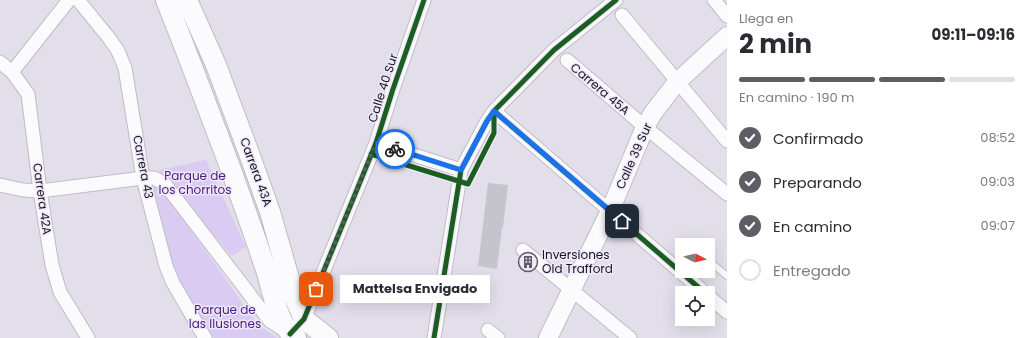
<!DOCTYPE html>
<html lang="es">
<meta charset="utf-8">
<style>
body{margin:0;font-family:Poppins,sans-serif;background:#f2f2f3;color:#2b2b33;height:100vh;display:flex;flex-direction:column;font-size:15px;white-space:nowrap}
*{box-sizing:border-box;margin:0}
p{font-size:13px;color:#7c7c81}
.icon{flex:none;width:22px;height:22px;fill:none;stroke:currentColor;stroke-width:2;stroke-linecap:round;stroke-linejoin:round}
.map{position:relative;flex:1;overflow:hidden}
.sheet{display:flex;flex-direction:column;background:#fff;width:300px}
.sheet>*{flex:none}
.needle{width:26px;rotate:97deg}
.controls{position:absolute;left:675px;top:238px;display:grid;gap:8px}
.controls a{display:grid;place-items:center;width:40px;height:40px;border-radius:0px;background:#fff;box-shadow:0 4px 16px #0002;font-size:20px}
.pin{position:absolute;display:grid;place-items:center;width:34px;height:34px;color:#fff;margin:-17px;border-radius:8px;box-shadow:0 2px 6px #0006}
.courier{position:absolute;display:grid;place-items:center;width:40px;height:40px;margin:-20px;border:3px solid #1a73e8;border-radius:50%;background:#fff;color:#222;box-shadow:0 1px 5px #0007}
.bubble{position:absolute;height:28px;border-radius:0px;background:#fff;box-shadow:0 4px 16px #0002;font-size:13px;font-weight:700;line-height:28px;text-align:center}
.summary em{font-style:normal;font-weight:700}
.summary div{display:flex;flex-direction:column-reverse}
.summary{display:flex;align-items:center;justify-content:space-between;height:68px;padding:0 12px}
h1{font-size:26px;font-weight:700;line-height:30px}
.bar{display:grid;grid-template-columns:repeat(4,1fr);gap:6px 4px;align-content:center;height:48px;padding:0 12px}
.bar i{height:5px;border-radius:3px;background:#e1e1e2}
.bar .current{background:#5f5c65}
.bar p{grid-column:span 4}
ol{padding:0 12px;list-style:none}
li{display:flex;align-items:center;gap:12px;height:44px}
li p{margin-inline-start:auto}
li .icon{padding:4px;border-radius:50%;background:#5f5c65;color:#fff;stroke-width:4}
li:last-child{color:#7c7c81}
li i{width:22px;height:22px;border:2px solid #e1e1e2;border-radius:50%}
main{display:flex;flex:1;min-height:0}
.map>svg:first-child{display:block}
.green{fill:#d9cbf2}
.building{fill:#c5c3cb}
.lines{fill:none;stroke-linecap:round;stroke-linejoin:round}
.lane-casing{stroke:#bebcc3;stroke-width:8}
.street-casing{stroke:#bebcc3;stroke-width:15}
.secondary-casing{stroke:#bebcc3;stroke-width:20}
.primary-casing{stroke:#bebcc3;stroke-width:22}
.lane{stroke:#fbfafc;stroke-width:6}
.street{stroke:#fbfafc;stroke-width:13}
.secondary{stroke:#fbfafc;stroke-width:18}
.primary{stroke:#fbfafc;stroke-width:20}
.cycleway-casing{stroke:#eee8fb;stroke-width:8}
.cycleway{stroke:#1b5e20;stroke-width:5}
.done{stroke:#5f5c65;stroke-width:4;stroke-dasharray:0 7.2}
.route{stroke:#1a73e8;stroke-width:5}
.labels{text-anchor:middle;stroke-width:3;stroke-linejoin:round;paint-order:stroke}
.street-label{font-size:12px;fill:#18161d;stroke:#eee8fb}
.park-label{font-size:12px;fill:#491978;stroke:#eee8fb}
.poi-label{font-size:12px;fill:#18161d;stroke:#eee8fb;text-anchor:start}
</style>
<main>
<div class="map">
<svg width="727" height="338" viewBox="0 0 727 338">
<rect width="100%" height="100%" fill="#e2dfea"/>
<!-- green -->
<path class="green" d="M206,160l40,87 -14,9 -74,-86z
M159,185l98,139 21,14h-64l-34,-52 -31,-98z"/>
<!-- building -->
<path class="building" d="M488,183l20,2 -5,42h-1l-5,42 -19,-3z"/>
<g class="lines">
<defs>
<path id="lane" d="M714,265l13,11"/>
<path id="street" d="M78,0l31,38 9,13 7,17 18,110 23,88 7,17 32,55
M714,0l13,16
M622,15l105,126
M567,60l78,67 82,67
M0,62l12,10 16,22 12,97 12,74 8,27 28,46
M12,72l57,-72
M494,111l211,182
M376,143l85,27
M0,185l23,5 17,1 103,-13h11l11,6 105,137 16,10
M523,250l107,88
M708,296l19,16
M302,321l2,-2 72,-176 17,-54 31,-89
M488,330l10,8
M434,338l27,-168 26,-49 7,-10 60,-61 62,-50"/>
<path id="secondary" d="M548,338l62,-127 35,-84 8,-14 24,-31 50,-46"/>
<path id="primary" d="M166,0c22,55 43,111 64,167 12,34 25,69 36,103 7,21 11,55 30,68
M187,0l29,65 34,91 20,56 24,84 10,23 24,19"/>
</defs>
<!-- lane casing -->
<use href="#lane" class="lane-casing"/>
<!-- street casing -->
<use href="#street" class="street-casing"/>
<!-- secondary casing -->
<use href="#secondary" class="secondary-casing"/>
<!-- primary casing -->
<use href="#primary" class="primary-casing"/>
<!-- lane -->
<use href="#lane" class="lane"/>
<!-- street -->
<use href="#street" class="street"/>
<!-- secondary -->
<use href="#secondary" class="secondary"/>
<!-- primary -->
<use href="#primary" class="primary"/>
<defs>
<path id="cycleway" d="M494,111l211,182
M371,154l97,30 26,-51v-22
M290,334l14,-15 72,-176 17,-54 31,-89
M434,338l27,-168 26,-49 7,-10 60,-61 62,-50"/>
</defs>
<!-- cycleway casing -->
<use href="#cycleway" class="cycleway-casing"/>
<!-- cycleway -->
<use href="#cycleway" class="cycleway"/>
</g>
<g class="lines">
<!-- done -->
<path class="done" d="M316,289l60,-146 19,6"/>
<!-- route -->
<path class="route" d="M395,149l66,21 26,-49 7,-10 128,110"/>
</g>
<!-- icons -->
<defs>
<symbol id="building-ring" viewBox="-11 -11 22 22"><circle r="9.5" fill="#eee8fb" stroke="#5f5c65" stroke-width="1.5"/><path d="M-4-6H4V6H1V3H-1V6H-4ZM-2.5-4.3h1.7v1.8h-1.7ZM.8-4.3h1.7v1.8H.8ZM-2.5-1h1.7V.8h-1.7ZM.8-1h1.7V.8H.8Z" fill="#5f5c65"/></symbol>
</defs>
<g fill-rule="evenodd">
<use href="#building-ring" x="517" y="251" width="22" height="22"/>
</g>
<g class="labels">
<!-- street labels -->
<g class="street-label">
<text transform="translate(383 88) rotate(-72)" y="4">Calle 40 Sur</text>
<text transform="translate(600 89) rotate(40)" y="4">Carrera 45A</text>
<text transform="translate(634 156) rotate(-66)" y="4">Calle 39 Sur</text>
<text transform="translate(143 167) rotate(79)" y="4">Carrera 43</text>
<text transform="translate(256 172) rotate(70)" y="4">Carrera 43A</text>
<text transform="translate(42 199) rotate(82)" y="4">Carrera 42A</text>
</g>
<!-- park labels -->
<g class="park-label">
<text x="195" y="180">Parque de<tspan x="195" dy="14">los chorritos</tspan></text>
<text x="225" y="314">Parque de<tspan x="225" dy="14">las Ilusiones</tspan></text>
</g>
<!-- poi labels -->
<g class="poi-label">
<text x="542" y="259">Inversiones<tspan x="542" dy="14">Old Trafford</tspan></text>
</g>
</g>
</svg>
<div class="controls">
<a><svg class="needle" viewBox="-14 -14 28 28"><path d="M0-13l5 13h-10z" fill="#e53935"/><path d="M0 13l5-13h-10z" fill="#7c7c81"/></svg></a>
<a><svg class="icon" aria-label="locate" viewBox="0 0 24 24"><circle cx="12" cy="12" r="6"/><path d="M12 2v4M12 18v4M2 12h4M18 12h4"/></svg></a>
</div>
<div class="pin" style="left:316px;top:289px;background:#ea580c"><svg class="icon" aria-label="bag" viewBox="0 0 24 24"><path d="M5 8h14l-1 12H6zM9 8a3 3 0 0 1 6 0"/></svg></div>
<div class="pin" style="left:622px;top:221px;background:#1f2937"><svg class="icon" aria-label="home" viewBox="0 0 24 24"><path d="M3 11l9-7 9 7M6 9v11h12V9"/></svg></div>
<div class="courier" style="left:395px;top:149px"><svg class="icon" aria-label="bike" viewBox="0 0 24 24"><circle cx="6" cy="16" r="4"/><circle cx="18" cy="16" r="4"/><path d="M6 16l4-8h5l3 8M10 8l3 8H6M13 5h3"/></svg></div>
<div class="bubble" style="left:340px;top:275px;width:150px">Mattelsa Envigado</div>
</div>
<section class="sheet">
<div class="summary"><div><h1>2 min</h1><p>Llega en</p></div><em>09:11–09:16</em></div>
<div class="bar"><i class="current"></i><i class="current"></i><i class="current"></i><i></i><p>En camino · 190 m</p></div>
<ol>
<li><svg class="icon" aria-label="check" viewBox="0 0 24 24"><path d="M5 12l5 5 9-10"/></svg>Confirmado<p>08:52</p></li>
<li><svg class="icon" aria-label="check" viewBox="0 0 24 24"><path d="M5 12l5 5 9-10"/></svg>Preparando<p>09:03</p></li>
<li><svg class="icon" aria-label="check" viewBox="0 0 24 24"><path d="M5 12l5 5 9-10"/></svg>En camino<p>09:07</p></li>
<li><i></i>Entregado</li>
</ol>
</section>
</main>
